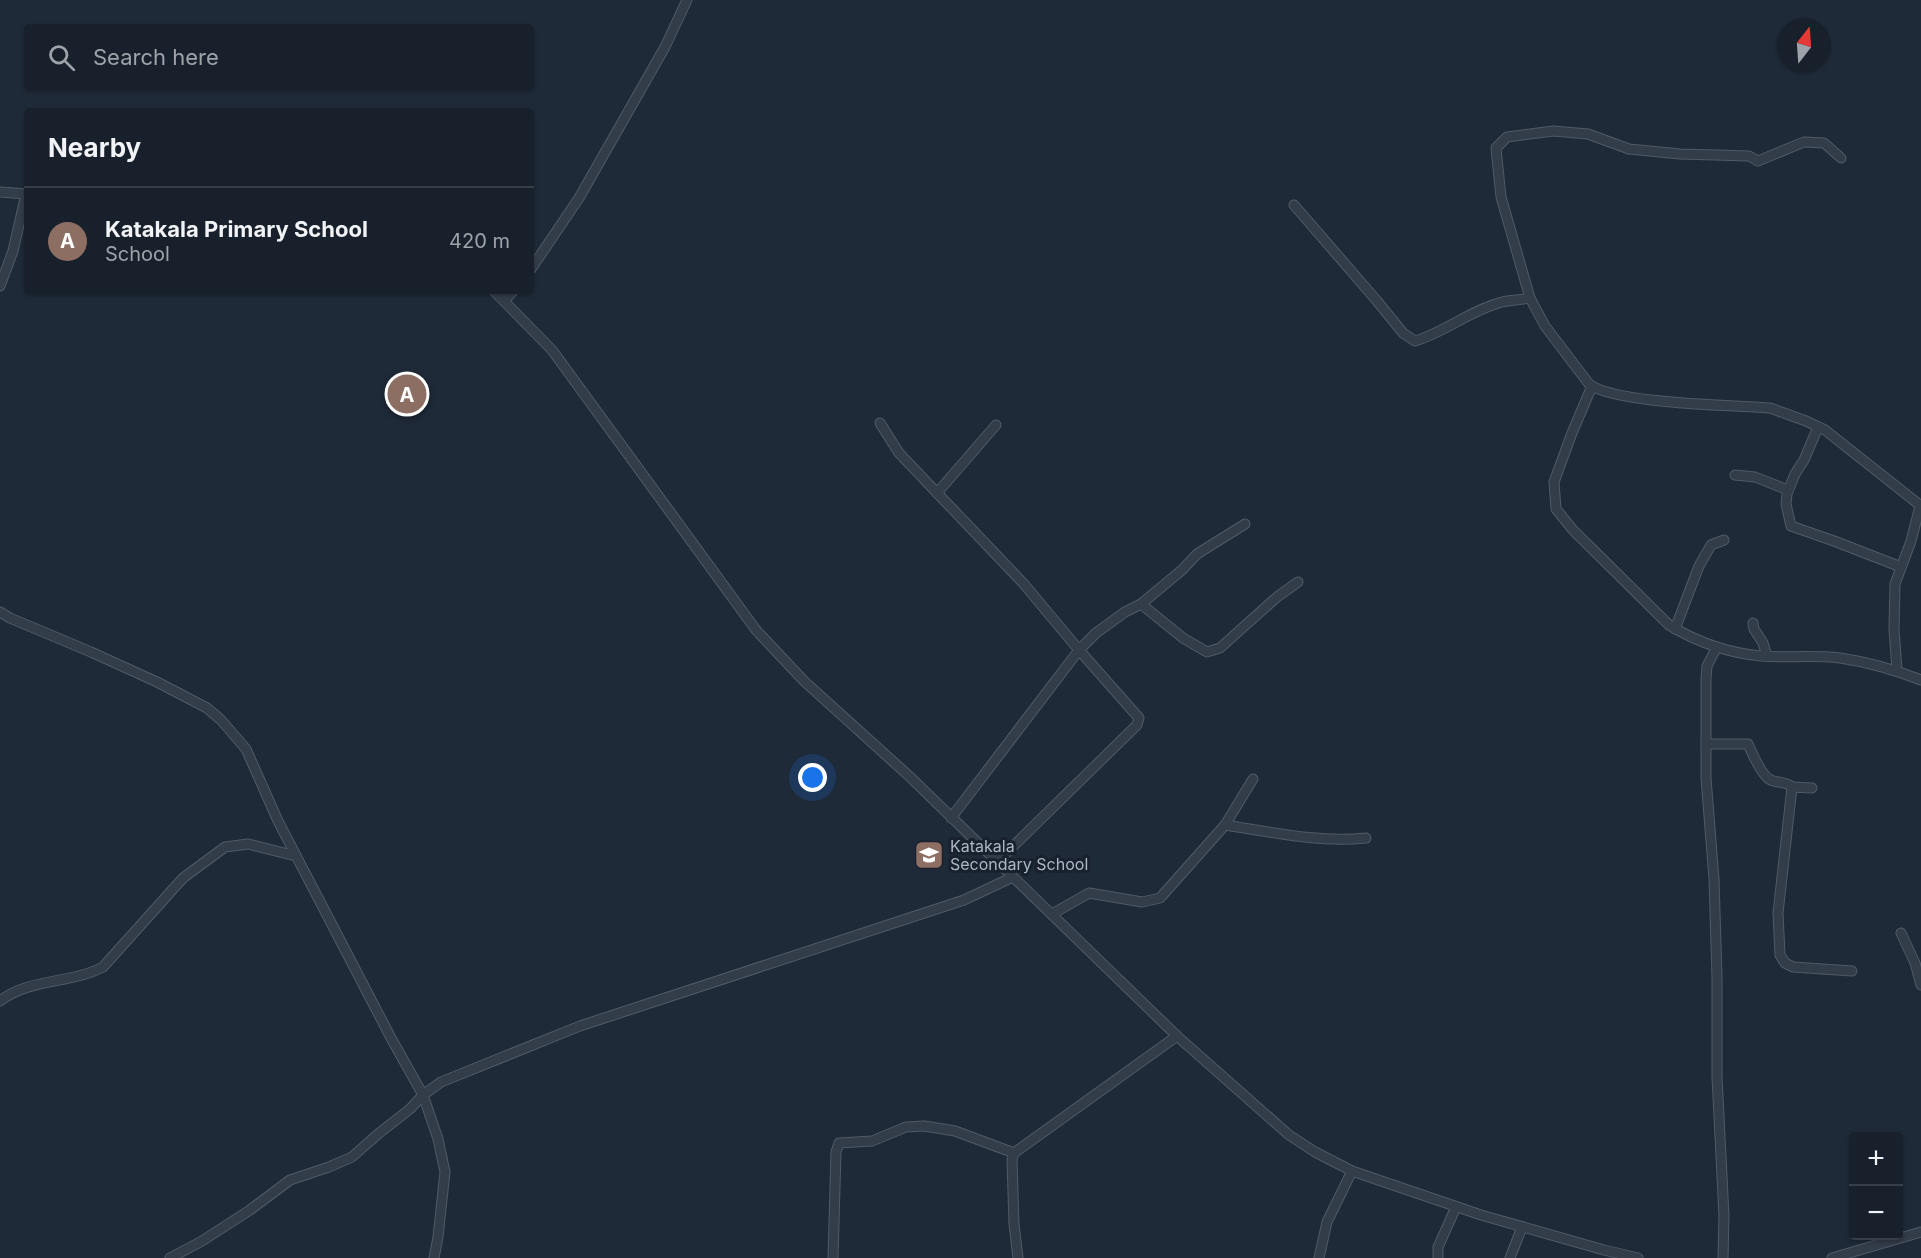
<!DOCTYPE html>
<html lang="en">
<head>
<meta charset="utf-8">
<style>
	body { margin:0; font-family:Inter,sans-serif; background:#242d37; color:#f1f3f6 }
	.controls { position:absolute; right:18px; bottom:18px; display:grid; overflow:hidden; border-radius:6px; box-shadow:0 2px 4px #0004 }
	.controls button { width:54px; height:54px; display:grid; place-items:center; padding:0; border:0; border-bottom:2px solid #363e47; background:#17202b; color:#f1f3f6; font:30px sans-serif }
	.compass { position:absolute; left:1777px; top:18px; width:54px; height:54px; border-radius:50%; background:#17202b; box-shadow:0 2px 4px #0004; rotate:17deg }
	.you { position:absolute; left:813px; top:778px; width:21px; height:21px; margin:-15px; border:4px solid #fff; border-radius:50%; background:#1a73e8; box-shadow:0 0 0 9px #1a73e833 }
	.badge { display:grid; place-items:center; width:39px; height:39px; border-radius:50%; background:#2563eb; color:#fff; font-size:20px; font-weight:700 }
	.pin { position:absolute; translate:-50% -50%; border:3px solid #fff; box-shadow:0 2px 6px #0006 }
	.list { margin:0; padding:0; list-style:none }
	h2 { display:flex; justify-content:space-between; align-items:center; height:78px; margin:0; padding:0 24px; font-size:26px }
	h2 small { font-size:20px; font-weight:400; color:#9ea3a9 }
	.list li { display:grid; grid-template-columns:39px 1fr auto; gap:18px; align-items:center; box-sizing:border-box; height:108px; padding:0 24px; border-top:2px solid #363e47 }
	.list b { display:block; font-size:22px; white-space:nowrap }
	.list p { margin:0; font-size:20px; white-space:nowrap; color:#9ea3a9 }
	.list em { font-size:20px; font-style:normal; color:#9ea3a9 }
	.icon { flex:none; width:33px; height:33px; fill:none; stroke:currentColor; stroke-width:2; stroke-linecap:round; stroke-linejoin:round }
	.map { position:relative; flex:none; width:1921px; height:1258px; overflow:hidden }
	.search { position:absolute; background:#17202b; box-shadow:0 2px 4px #0004; left:24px; top:24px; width:510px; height:66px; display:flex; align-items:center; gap:15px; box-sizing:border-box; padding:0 21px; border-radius:6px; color:#9ea3a9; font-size:22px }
	.panel { position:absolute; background:#17202b; box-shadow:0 2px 4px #0004; left:24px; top:108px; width:510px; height:186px; border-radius:6px }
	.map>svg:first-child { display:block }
</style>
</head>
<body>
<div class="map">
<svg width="1921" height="1258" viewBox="0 0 1921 1258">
	<rect width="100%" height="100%" fill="#1f2a39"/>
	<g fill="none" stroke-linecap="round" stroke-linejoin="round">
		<g stroke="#505a67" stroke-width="11">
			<g id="minor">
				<path d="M1841,158L1824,143L1804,142L1758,161L1749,156L1680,154L1629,149L1588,134L1553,131L1507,137L1496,148L1501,197L1530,298L1545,326L1589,384C1615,404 1732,405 1770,408L1806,421L1825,430L1921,506"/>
				<polyline points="0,192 27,194"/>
				<path d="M1294,205L1377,301L1403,333L1415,341C1445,332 1471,310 1502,302C1511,300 1521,300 1530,298"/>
				<polyline points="531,269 579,198 665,47 687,0"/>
				<polyline points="0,286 13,251 26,194"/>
				<polyline points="494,291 552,350 756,630 804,681 909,776 1177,1036 1289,1135 1315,1152 1352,1171 1481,1215 1604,1250 1638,1258"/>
				<polyline points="505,300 513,291"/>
				<path d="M1592,386L1572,433L1554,482L1556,509L1573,530L1669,625C1697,642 1728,653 1761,656C1787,658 1814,655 1840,658C1868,662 1895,670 1921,680"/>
				<polyline points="880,423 899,453 1023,583 1079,650 1139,718 1137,725 997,862"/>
				<polyline points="1818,427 1804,460 1795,474 1787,494 1786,504 1791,526 1834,541 1901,567"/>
				<polyline points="1735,475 1755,477 1788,490"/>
				<polyline points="937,493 996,425"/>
				<polyline points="1141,604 1183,638 1207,652 1220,648 1277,597 1298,582"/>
				<polyline points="0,612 10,618 91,652 157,682 207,708 221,720 246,749 278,821 391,1038 423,1095 410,1109 378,1134 352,1157 329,1167 290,1180 250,1210 202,1241 170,1258"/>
				<polyline points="1753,623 1754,629 1763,643 1767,656"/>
				<polyline points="1675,629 1699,566 1711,545 1724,540"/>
				<polyline points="1717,647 1707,666 1706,679 1706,778 1714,879 1717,978 1717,1077 1724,1216 1723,1258"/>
				<polyline points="1897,670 1894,629 1895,584 1911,541 1920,506"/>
				<path d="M1706,744H1748C1752,753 1761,774 1769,779C1776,784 1785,780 1792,787"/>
				<polyline points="1812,788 1792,787 1778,913 1780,955 1785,963 1793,967 1852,971"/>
				<polyline points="951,818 1079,650 1096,633 1125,612 1141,604 1182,570 1197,554 1245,524"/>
				<path d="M1225,825C1271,832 1319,843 1366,838"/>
				<polyline points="1052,914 1089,893 1142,902 1160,898 1225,825 1253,779"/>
				<polyline points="1901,933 1915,963 1921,985"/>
				<path d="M0,1001C29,978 71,984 103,967L183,878L225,847L248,844L296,856"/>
				<polyline points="434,1258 438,1237 445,1172 438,1139 423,1095 441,1082 580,1026 964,900 1013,877"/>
				<polyline points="833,1258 836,1152 839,1143 872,1141 906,1127 924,1126 955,1131 1014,1153"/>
				<polyline points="1018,1258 1014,1224 1012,1160 1014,1153 1177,1036"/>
				<polyline points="1319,1258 1327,1222 1352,1171"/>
				<polyline points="1438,1258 1438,1247 1456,1207"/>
				<polyline points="1510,1258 1522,1227"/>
				<polyline points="1832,1258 1921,1232"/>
			</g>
		</g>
		<use href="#minor" stroke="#333c49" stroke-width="9"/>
	</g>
	<defs>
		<g id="school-square" transform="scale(1.5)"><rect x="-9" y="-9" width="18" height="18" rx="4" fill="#8d6e63" stroke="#18212d"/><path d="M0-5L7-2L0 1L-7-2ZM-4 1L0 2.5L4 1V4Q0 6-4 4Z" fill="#fff"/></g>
	</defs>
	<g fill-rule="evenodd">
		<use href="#school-square" x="929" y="855"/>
	</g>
	<g text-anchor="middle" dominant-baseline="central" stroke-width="6" stroke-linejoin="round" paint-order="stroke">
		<g font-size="16" fill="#adb7c6" stroke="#18212d" text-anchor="start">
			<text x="950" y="846">Katakala<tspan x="950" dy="18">Secondary School</tspan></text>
		</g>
	</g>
</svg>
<div class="controls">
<button>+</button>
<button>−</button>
</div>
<svg class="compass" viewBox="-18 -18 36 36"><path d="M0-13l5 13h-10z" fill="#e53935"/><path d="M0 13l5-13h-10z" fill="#9ea3a9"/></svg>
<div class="you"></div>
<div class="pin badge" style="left:407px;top:394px;background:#8d6e63">A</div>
<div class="search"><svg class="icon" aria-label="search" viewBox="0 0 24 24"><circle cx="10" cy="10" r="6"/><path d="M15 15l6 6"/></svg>Search here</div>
<section class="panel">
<h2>Nearby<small></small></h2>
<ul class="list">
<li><span class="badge" style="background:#8d6e63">A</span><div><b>Katakala Primary School</b><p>School</p></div><em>420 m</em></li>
</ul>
</section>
</div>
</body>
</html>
